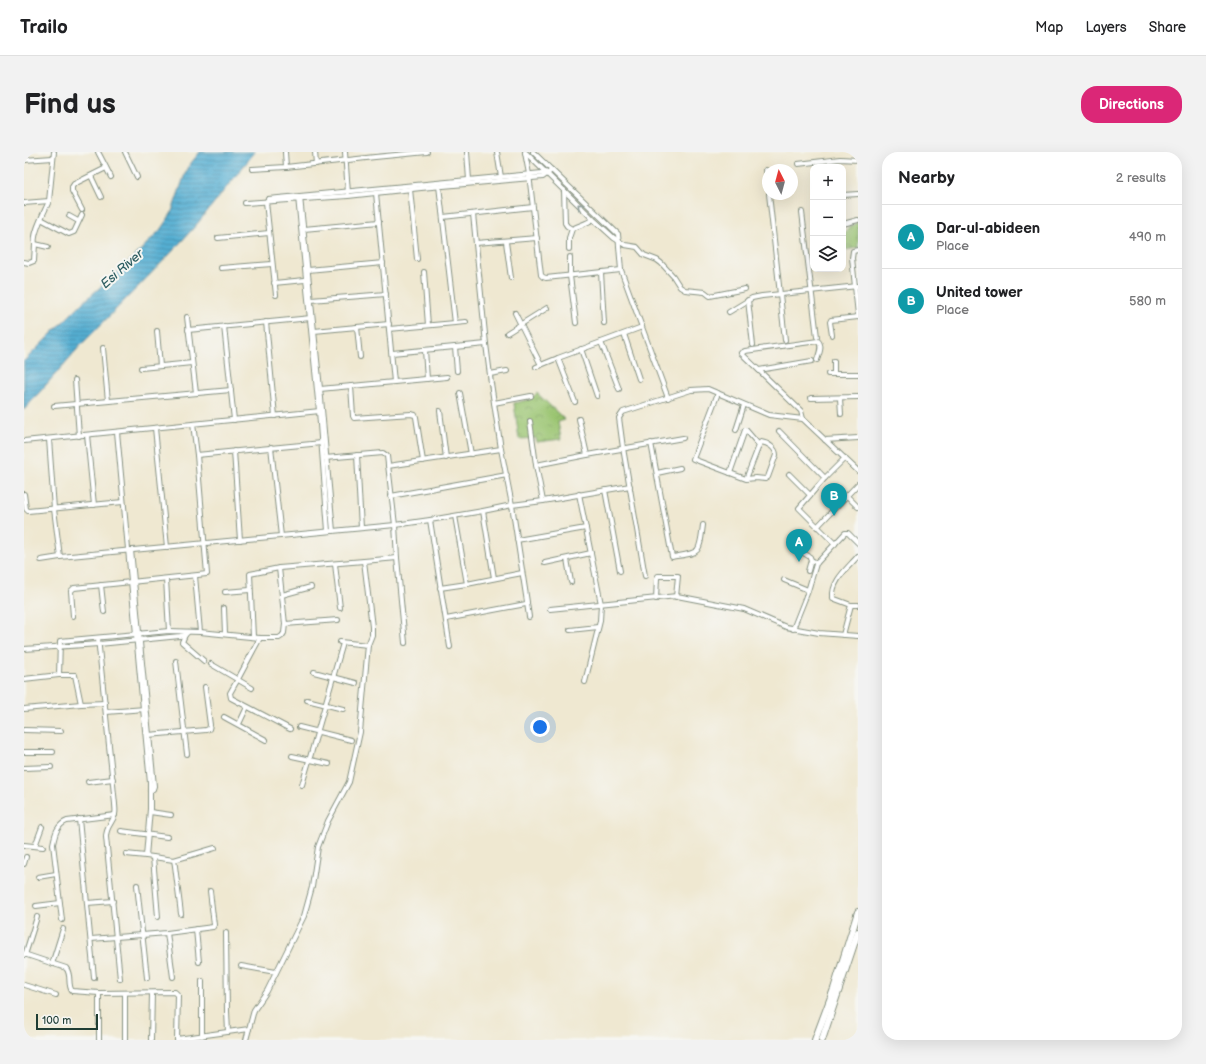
<!DOCTYPE html>
<html lang="en">
<head>
<meta charset="utf-8">
<style>
	body { margin:0; font-family:"Balsamiq Sans",sans-serif; background:#f2f2f2; color:#202124 }
	.controls { position:absolute; right:12px; top:12px; display:grid; overflow:hidden; border-radius:8px; box-shadow:0 4px 16px #0002 }
	.controls button { width:36px; height:36px; display:grid; place-items:center; padding:0; border:0; border-bottom:1px solid #e0e0e0; background:#fff; color:#202124; font:20px sans-serif }
	.compass { position:absolute; left:738px; top:12px; width:36px; height:36px; border-radius:50%; background:#fff; box-shadow:0 4px 16px #0002; rotate:354deg }
	.scale { position:absolute; left:12px; bottom:10px; width:62px; box-sizing:border-box; padding-left:4px; border:2px solid #1f3d34; border-top:0; font-size:11px; line-height:14px; white-space:nowrap; color:#1f3d34; -webkit-text-stroke:3px #f6f6f2; paint-order:stroke }
	.you { position:absolute; left:516px; top:575px; width:14px; height:14px; margin:-10px; border:3px solid #fff; border-radius:50%; background:#1a73e8; box-shadow:0 0 0 6px #1a73e833 }
	.badge { display:grid; place-items:center; width:26px; height:26px; border-radius:50%; background:#db2777; color:#fff; font-size:13px; font-weight:700 }
	.pin { position:absolute; translate:-50% -33px; filter:drop-shadow(0 1px 2px #0008) }
	.pin::after { content:''; position:absolute; top:21px; width:14px; height:12px; background:inherit; clip-path:polygon(0 0,100% 0,50% 100%) }
	.list { margin:0; padding:0; list-style:none }
	h2 { display:flex; justify-content:space-between; align-items:center; height:52px; margin:0; padding:0 16px; font-size:17px }
	h2 small { font-size:13px; font-weight:400; color:#757577 }
	.list li { display:grid; grid-template-columns:26px 1fr auto; gap:12px; align-items:center; box-sizing:border-box; height:64px; padding:0 16px; border-top:1px solid #e0e0e0 }
	.list b { display:block; font-size:15px; white-space:nowrap }
	.list p { margin:0; font-size:13px; white-space:nowrap; color:#757577 }
	.list em { font-size:13px; font-style:normal; color:#757577 }
	.icon { flex:none; width:22px; height:22px; fill:none; stroke:currentColor; stroke-width:2; stroke-linecap:round; stroke-linejoin:round }
	.map { position:relative; flex:none; width:834px; height:888px; overflow:hidden; border-radius:16px }
	header { display:flex; align-items:center; gap:24px; box-sizing:border-box; height:56px; padding:0 20px; background:#fff; border-bottom:1px solid #e0e0e0 }
	header strong { font-size:19px }
	nav { display:flex; gap:22px; margin-inline-start:auto; font-size:14px }
	.intro { display:flex; align-items:center; justify-content:space-between; box-sizing:border-box; height:96px; padding:0 24px }
	h1 { margin:0; font-size:28px }
	.button { padding:10px 18px; border-radius:16px; background:#db2777; color:#fff; font-size:14px; font-weight:700 }
	main { display:flex; gap:24px; padding:0 24px }
	aside { flex:1; background:#fff; border-radius:16px; box-shadow:0 4px 16px #0002 }
	.map>svg:first-child { display:block }
</style>
</head>
<body>
<header>
<strong>Trailo</strong>
<nav><a>Map</a><a>Layers</a><a>Share</a></nav>
</header>
<div class="intro"><h1>Find us</h1><a class="button">Directions</a></div>
<main>
<div class="map">
<svg width="834" height="888" viewBox="0 0 834 888">
	<defs>
		<pattern id="park-crowns" width="20" height="18" patternUnits="userSpaceOnUse"><rect width="20" height="18" fill="#9ac470"/><path d="M2 6a3 3 0 1 1 6 0M12 15a3 3 0 1 1 6 0" fill="none" stroke="#7da05d"/></pattern>
		<pattern id="water-rules" width="6" height="5" patternUnits="userSpaceOnUse"><rect width="6" height="5" fill="#55aed2"/><path d="M0 2.5h6" fill="none" stroke="#468fab"/></pattern>
	</defs>
	<rect width="100%" height="100%" fill="#f6f6f2"/>
	<filter id="ink" filterUnits="userSpaceOnUse"><feTurbulence type="fractalNoise" baseFrequency=".025" numOctaves="2"/><feDisplacementMap in="SourceGraphic" scale="8" xChannelSelector="R" yChannelSelector="G"/><feConvolveMatrix kernelMatrix="1 2 1 2 8 2 1 2 1" color-interpolation-filters="sRGB"/></filter>
	<filter id="wash" filterUnits="userSpaceOnUse"><feTurbulence type="fractalNoise" baseFrequency=".012" numOctaves="4" result="noise"/><feDisplacementMap in="SourceGraphic" scale="16" xChannelSelector="R" yChannelSelector="G"/><feGaussianBlur stdDeviation="0.9" result="paint"/><feColorMatrix in="noise" values="0 0 0 0 0 0 0 0 0 0 0 0 0 0 0 0 0 1.4 0 .05"/><feComposite in="paint" operator="in"/></filter>
	<g filter="url(#wash)">
		<rect width="100%" height="100%" fill="#efe8d1"/>
		<g fill="url(#park-crowns)" stroke="#5c8052">
			<path d="M834,70V96L819,98C819,82 819,78 834,70Z"/>
			<polygon points="513,241 541,268 534,270 537,287 513,290 512,286 495,287 490,251 507,247"/>
		</g>
		<polygon fill="url(#water-rules)" stroke="#3a7683" points="176,0 231,0 173,72 147,101 57,193 0,258 0,209 55,154 110,105 136,78 147,62 161,22 167,11"/>
	</g>
	<g filter="url(#ink)">
		<g fill="none" stroke-linecap="round" stroke-linejoin="round">
			<g stroke="#879282" stroke-width="6">
				<g id="minor">
					<polyline points="0,0 1,8"/>
					<polyline points="74,0 87,25"/>
					<polyline points="101,0 113,25"/>
					<polyline points="261,0 262,15"/>
					<polyline points="291,0 292,12"/>
					<polyline points="321,0 324,41"/>
					<polyline points="443,0 445,28"/>
					<polyline points="473,0 477,25"/>
					<polyline points="501,0 569,67 590,86 601,93 613,95 620,103 633,108 637,111 649,124 656,135 661,138 681,140 686,144 721,137"/>
					<polyline points="509,0 594,82 597,118 644,246"/>
					<polyline points="501,1 505,22 517,123 519,125 522,126 597,118"/>
					<polyline points="0,8 29,6"/>
					<polyline points="774,12 816,7 834,8"/>
					<polyline points="228,17 262,15 351,5 403,0"/>
					<polyline points="742,18 744,35"/>
					<polyline points="67,24 77,45"/>
					<polyline points="415,34 431,171"/>
					<polyline points="386,37 393,107"/>
					<polyline points="540,38 541,71 543,74 548,77"/>
					<polyline points="352,41 370,230"/>
					<polyline points="745,42 761,188"/>
					<polyline points="819,43 834,42"/>
					<polyline points="274,45 295,259 304,379"/>
					<polyline points="276,45 297,246 309,379"/>
					<polyline points="242,50 244,47 518,21 520,23"/>
					<polyline points="242,50 252,143"/>
					<polyline points="0,51 25,49 30,0"/>
					<polyline points="221,51 324,44 397,36 519,25 528,18"/>
					<polyline points="58,58 48,39 48,35 50,32 82,16"/>
					<polyline points="778,60 793,185"/>
					<polyline points="45,64 54,69"/>
					<polyline points="419,65 509,55"/>
					<polyline points="17,67 45,82 50,80 58,63"/>
					<polyline points="819,72 834,68"/>
					<polyline points="280,77 355,70"/>
					<polyline points="194,86 245,81"/>
					<polyline points="482,90 487,126"/>
					<polyline points="452,91 513,86"/>
					<path d="M24,95L11,92C8,82 21,59 25,49"/>
					<path d="M545,97V86L548,77C555,73 563,72 569,67"/>
					<polyline points="834,98 829,99 828,106 834,163"/>
					<polyline points="546,105 546,124 552,171"/>
					<polyline points="0,110 5,111 10,109 11,92"/>
					<polyline points="197,116 248,112"/>
					<polyline points="284,118 359,111"/>
					<polyline points="400,120 404,173"/>
					<polyline points="577,120 580,171"/>
					<polyline points="250,131 281,128"/>
					<polyline points="287,148 362,142"/>
					<polyline points="724,148 729,193"/>
					<polyline points="705,160 728,146 738,144 834,134"/>
					<polyline points="491,161 517,213"/>
					<polyline points="163,165 172,241"/>
					<polyline points="242,170 251,264"/>
					<polyline points="200,174 210,268"/>
					<polyline points="333,175 336,205"/>
					<polyline points="365,177 442,170"/>
					<polyline points="164,178 287,166"/>
					<polyline points="133,179 136,214"/>
					<polyline points="290,179 365,172"/>
					<polyline points="483,181 523,156"/>
					<polyline points="600,182 615,227"/>
					<polyline points="808,183 806,170 807,168 834,165"/>
					<polyline points="577,190 595,237"/>
					<polyline points="431,195 433,219"/>
					<polyline points="79,196 84,249"/>
					<polyline points="557,197 573,244"/>
					<polyline points="401,198 403,227"/>
					<polyline points="368,201 462,192"/>
					<polyline points="810,209 810,222"/>
					<polyline points="512,215 534,206"/>
					<polyline points="117,216 168,211"/>
					<polyline points="735,218 788,209"/>
					<polyline points="466,222 483,219"/>
					<polyline points="804,222 834,222"/>
					<polyline points="51,228 55,284"/>
					<polyline points="327,234 329,264 330,266 387,262 391,263 392,265 399,309"/>
					<polyline points="296,237 423,225"/>
					<polyline points="436,241 447,302"/>
					<path d="M694,241L669,307L722,327L732,326L741,327L744,325L752,303C752,296 744,291 737,290L736,291L722,327"/>
					<polyline points="787,246 834,245"/>
					<polyline points="816,246 817,262"/>
					<polyline points="551,250 534,206 618,175"/>
					<polyline points="470,251 507,244"/>
					<polyline points="30,254 207,238"/>
					<polyline points="416,259 422,306"/>
					<path d="M779,267L777,259L717,201L721,199L794,189C799,194 795,202 793,208"/>
					<polyline points="506,269 512,313 519,349"/>
					<polyline points="131,276 143,395"/>
					<polyline points="712,278 720,253"/>
					<polyline points="755,279 801,326"/>
					<polyline points="93,280 126,631 126,657 122,704 150,708 191,696"/>
					<polyline points="63,283 70,353"/>
					<polyline points="25,287 30,357 36,405"/>
					<polyline points="801,288 834,286"/>
					<polyline points="0,289 296,259"/>
					<path d="M627,291L648,405C677,400 675,403 679,373"/>
					<polyline points="247,295 257,384"/>
					<polyline points="210,299 216,388"/>
					<polyline points="173,303 298,291"/>
					<polyline points="333,303 337,376"/>
					<polyline points="563,303 659,286"/>
					<polyline points="301,306 359,301 363,304 371,373 373,406 381,491"/>
					<polyline points="512,313 563,303 555,267"/>
					<polyline points="364,314 477,297"/>
					<polyline points="633,321 656,316"/>
					<polyline points="706,321 721,278 722,278 735,293"/>
					<polyline points="765,322 786,343"/>
					<polyline points="581,338 596,419"/>
					<polyline points="0,342 2,357 4,359 99,350"/>
					<polyline points="555,342 577,452 576,469 561,530"/>
					<polyline points="367,344 483,323"/>
					<polyline points="823,344 834,355"/>
					<polyline points="459,359 470,426"/>
					<polyline points="431,364 443,432"/>
					<polyline points="406,368 426,495"/>
					<polyline points="793,375 834,332"/>
					<polyline points="493,388 562,376"/>
					<polyline points="811,392 775,356 801,326 821,306"/>
					<polyline points="773,397 786,405 787,408 793,411"/>
					<polyline points="107,398 130,634 129,637 126,639"/>
					<path d="M834,404C824,416 807,429 809,446L811,447L827,453H834"/>
					<polyline points="543,407 547,430"/>
					<polyline points="17,408 36,405 371,373 406,368 459,359 488,353 519,349 606,334"/>
					<polyline points="521,411 567,401"/>
					<polyline points="311,412 316,456"/>
					<polyline points="255,416 261,472 314,468"/>
					<polyline points="784,419 787,408"/>
					<polyline points="171,424 176,480"/>
					<polyline points="621,424 599,296 595,266 599,260 667,238 684,237 745,263 779,267 834,319"/>
					<polyline points="142,427 145,479"/>
					<polyline points="760,428 784,438"/>
					<polyline points="77,433 80,460"/>
					<polyline points="416,436 443,432 498,421"/>
					<polyline points="201,440 226,438"/>
					<polyline points="258,443 287,435"/>
					<polyline points="632,447 633,426 634,424 654,424 652,445"/>
					<polyline points="503,451 505,465"/>
					<polyline points="200,456 201,482"/>
					<polyline points="526,457 653,444 720,457 762,475 795,481 834,484"/>
					<polyline points="49,464 47,439 50,436 183,422 173,303 169,272"/>
					<polyline points="422,467 502,452 503,450 488,353 477,297 467,231 462,192 449,62"/>
					<polyline points="769,477 784,439 792,412 821,381 824,381 834,391"/>
					<polyline points="546,478 574,475"/>
					<polyline points="161,483 158,490 180,509"/>
					<polyline points="819,483 827,453"/>
					<polyline points="229,485 226,422 255,416 340,409"/>
					<path d="M74,486L91,652C91,655 92,659 91,662C89,671 82,674 82,685L96,827"/>
					<polyline points="236,486 214,527 206,541 207,546 266,577"/>
					<polyline points="344,493 348,483 348,475 340,409 373,406"/>
					<polyline points="0,497 75,492 156,484 161,483 164,480"/>
					<polyline points="152,509 163,602"/>
					<polyline points="187,512 228,536"/>
					<polyline points="290,520 332,531"/>
					<polyline points="0,527 35,523"/>
					<polyline points="283,548 319,557"/>
					<polyline points="81,551 57,552 51,523 35,523 36,489 145,479 176,480 236,486 255,486 258,484 260,481 261,472"/>
					<polyline points="0,557 57,552"/>
					<polyline points="82,560 121,557"/>
					<polyline points="200,565 242,588"/>
					<polyline points="215,572 223,555"/>
					<polyline points="275,575 327,588"/>
					<polyline points="0,578 37,579"/>
					<polyline points="124,583 182,578 185,577 186,573 181,535"/>
					<polyline points="0,600 29,600"/>
					<polyline points="268,604 305,612"/>
					<polyline points="0,616 27,615"/>
					<polyline points="64,630 89,627"/>
					<polyline points="278,633 319,491"/>
					<polyline points="126,660 147,663"/>
					<polyline points="55,667 70,826"/>
					<polyline points="97,679 143,685"/>
					<polyline points="0,693 19,695"/>
					<polyline points="11,694 18,675"/>
					<polyline points="102,702 122,704"/>
					<polyline points="129,705 134,765"/>
					<polyline points="150,708 151,714 157,762"/>
					<polyline points="0,712 2,705"/>
					<polyline points="14,725 32,722"/>
					<polyline points="113,733 123,826"/>
					<polyline points="63,751 89,749"/>
					<polyline points="12,754 36,751"/>
					<path d="M38,768L29,692C31,682 33,673 43,669L91,663"/>
					<polyline points="172,777 175,810"/>
					<polyline points="143,781 149,825"/>
					<polyline points="202,781 203,859 204,880"/>
					<polyline points="67,787 143,781 189,775 190,773 186,739"/>
					<path d="M0,802L42,816C48,823 43,832 48,839L75,841"/>
					<polyline points="1,803 13,765"/>
					<polyline points="28,812 39,777"/>
					<polyline points="217,814 252,820"/>
					<polyline points="0,833 32,843"/>
					<polyline points="178,884 178,829"/>
					<polyline points="153,887 225,877"/>
					<polyline points="75,888 75,841 151,840 154,843 153,888"/>
					<polyline points="101,888 101,841"/>
					<polyline points="127,888 128,841"/>
					<polyline points="222,888 230,858 243,839 280,764 288,735 294,695 304,669 325,630 336,580 344,493 316,490"/>
				</g>
			</g>
			<g stroke="#879282" stroke-width="8">
				<g id="primary">
					<polyline points="791,888 810,837 834,760"/>
					<polyline points="798,888 834,780"/>
				</g>
			</g>
			<use href="#minor" stroke="#fff" stroke-width="4"/>
			<use href="#primary" stroke="#fff" stroke-width="6"/>
		</g>
		<defs><path id="oneway-chevron" d="M-2-3.5L2.5 0L-2 3.5" fill="none" stroke-width="1.6" stroke-linecap="round" stroke-linejoin="round"/></defs>
		<use stroke="#8f9e9a" href="#oneway-chevron" transform="translate(556 54) rotate(-135)"/>
	</g>
	<g text-anchor="middle" dominant-baseline="central" stroke-width="4" stroke-linejoin="round" paint-order="stroke">
		<g font-size="13" font-style="italic" fill="#2f5f63" stroke="#f6f6f2">
			<text transform="translate(98 117) rotate(-41)">Esi River</text>
		</g>
	</g>
</svg>
<div class="controls">
<button>+</button>
<button>−</button>
<button><svg class="icon" aria-label="layers" viewBox="0 0 24 24"><path d="M12 4l9 5-9 5-9-5zM3 14l9 5 9-5"/></svg></button>
</div>
<svg class="compass" viewBox="-18 -18 36 36"><path d="M0-13l5 13h-10z" fill="#e53935"/><path d="M0 13l5-13h-10z" fill="#757577"/></svg>
<div class="scale">100 m</div>
<div class="you"></div>
<div class="pin badge" style="left:775px;top:410px;background:#0f9aa8">A</div>
<div class="pin badge" style="left:810px;top:364px;background:#0f9aa8">B</div>
</div>
<aside>
<h2>Nearby<small>2 results</small></h2>
<ul class="list">
<li><span class="badge" style="background:#0f9aa8">A</span><div><b>Dar-ul-abideen</b><p>Place</p></div><em>490 m</em></li>
<li><span class="badge" style="background:#0f9aa8">B</span><div><b>United tower</b><p>Place</p></div><em>580 m</em></li>
</ul>
</aside>
</main>
</body>
</html>
